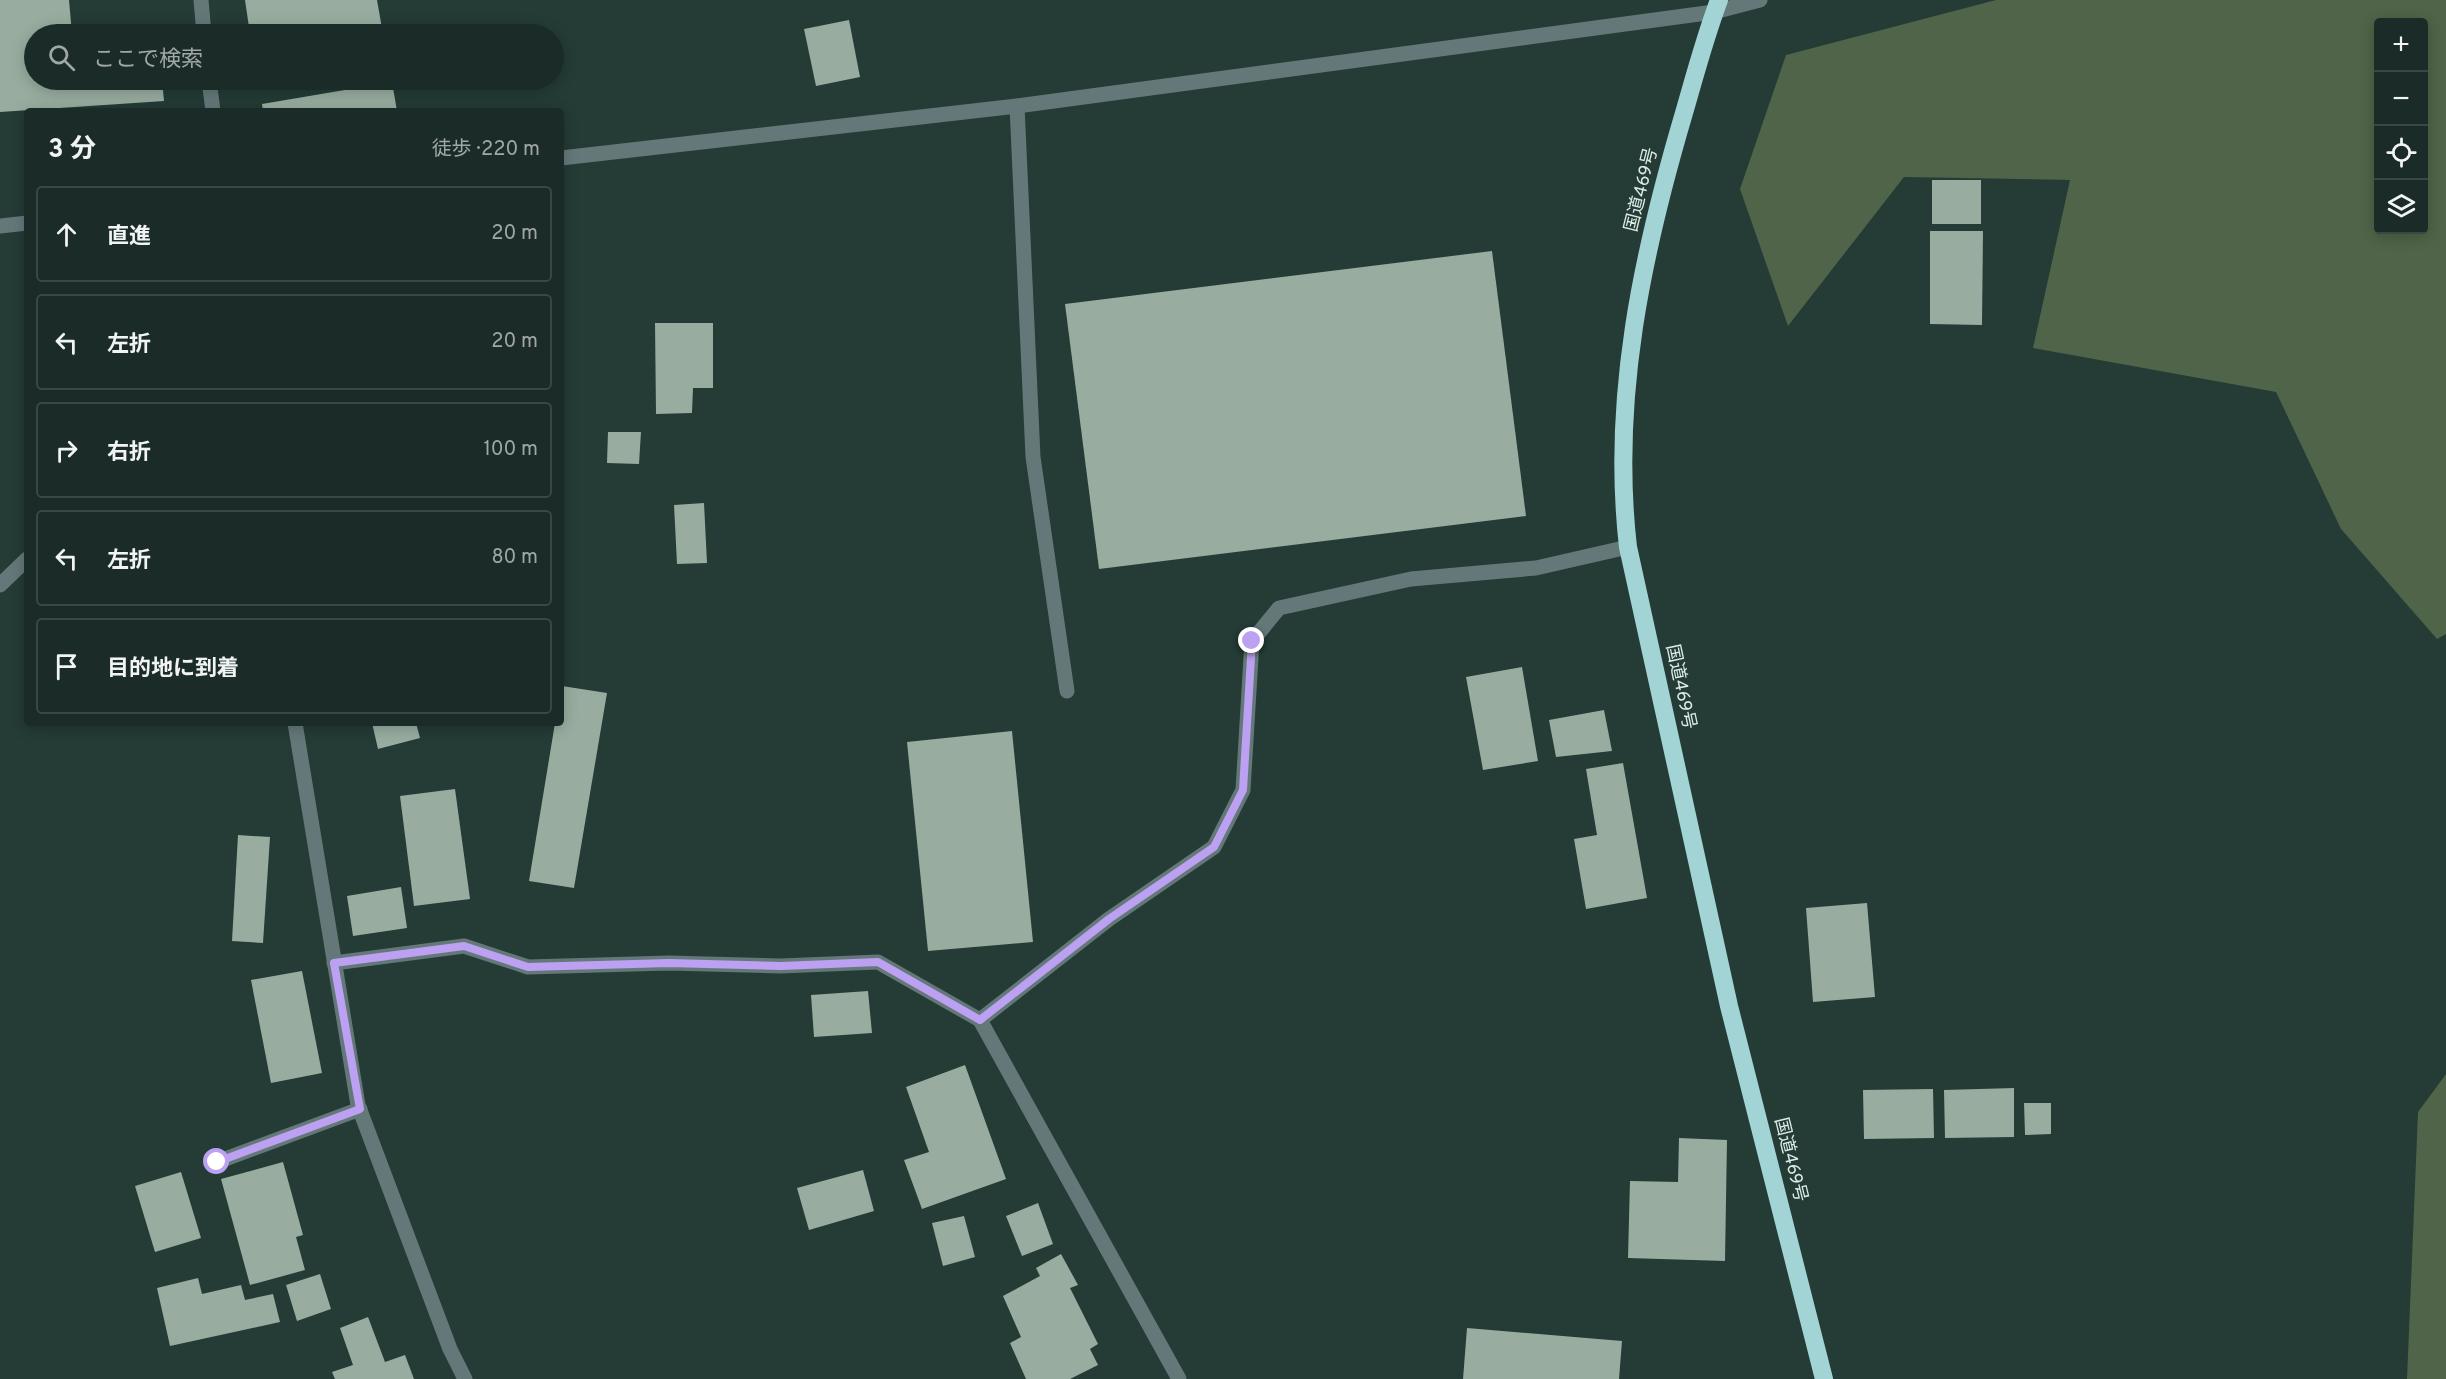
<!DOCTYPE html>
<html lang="ja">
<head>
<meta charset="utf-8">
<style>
	body { margin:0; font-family:Overpass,"Noto Sans JP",sans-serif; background:#283834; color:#f1f3f6 }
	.controls { position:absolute; right:18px; top:18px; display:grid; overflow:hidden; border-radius:6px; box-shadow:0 3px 15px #0003 }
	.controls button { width:54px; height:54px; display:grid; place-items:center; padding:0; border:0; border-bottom:2px solid #394845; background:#1b2c28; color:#f1f3f6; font:30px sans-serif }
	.stop { position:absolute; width:18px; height:18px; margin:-14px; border:4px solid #bca0f2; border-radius:50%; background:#fff }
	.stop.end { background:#bca0f2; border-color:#fff; box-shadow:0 2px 6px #0008 }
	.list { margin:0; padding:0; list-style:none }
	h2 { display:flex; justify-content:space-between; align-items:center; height:78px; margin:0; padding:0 24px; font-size:26px }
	h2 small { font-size:20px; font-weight:400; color:#a0a7a8 }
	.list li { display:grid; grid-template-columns:39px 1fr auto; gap:18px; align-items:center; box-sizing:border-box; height:96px; margin:0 12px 12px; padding:0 12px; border:2px solid #394845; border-radius:6px }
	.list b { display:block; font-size:22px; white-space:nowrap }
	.list em { font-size:20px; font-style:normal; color:#a0a7a8 }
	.icon { flex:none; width:33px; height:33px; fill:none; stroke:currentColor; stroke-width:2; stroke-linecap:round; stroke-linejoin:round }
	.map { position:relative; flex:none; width:2446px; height:1379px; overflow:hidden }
	.search { position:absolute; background:#1b2c28; box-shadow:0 3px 15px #0003; left:24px; top:24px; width:540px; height:66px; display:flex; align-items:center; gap:15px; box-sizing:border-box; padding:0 21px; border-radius:33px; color:#a0a7a8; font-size:22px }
	.panel { position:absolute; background:#1b2c28; box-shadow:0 3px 15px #0003; left:24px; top:108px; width:540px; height:618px; border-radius:6px }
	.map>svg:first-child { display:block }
</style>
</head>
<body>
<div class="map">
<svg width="2446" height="1379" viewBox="0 0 2446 1379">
	<rect width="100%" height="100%" fill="#243b36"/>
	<g fill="#4f6448" fill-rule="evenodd">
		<path d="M1996,0H2446V634L2437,639L2341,529L2276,392L2033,348L2070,180L1904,177L1788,326L1740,189L1786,55ZM2378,22H2424V230H2378Z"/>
		<polygon points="2446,1074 2446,1379 2407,1379 2418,1112"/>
	</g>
	<g fill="#98ada0">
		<polygon points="0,0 69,0 72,34 34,34 34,80 162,80 164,101 0,112"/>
		<polygon points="245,0 377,0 383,34 250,34"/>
		<polygon points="849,20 860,77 816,86 804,29"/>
		<polygon points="392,82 397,111 263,111 262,104"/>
		<rect x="1932" y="180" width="49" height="44"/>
		<polygon points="1930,231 1983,231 1982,325 1930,324"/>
		<polygon points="1492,251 1526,516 1099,569 1065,304"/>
		<polygon points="655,323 713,323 713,388 693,388 692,413 656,414"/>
		<polygon points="608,432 641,432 639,464 607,463"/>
		<polygon points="704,503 707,563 677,564 674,505"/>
		<polygon points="1522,667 1538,761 1483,770 1466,677"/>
		<polygon points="562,686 607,693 574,888 529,881 555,723 561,723"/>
		<polygon points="1604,710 1612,751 1556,757 1549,720"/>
		<polygon points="372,723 416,723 420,738 378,749"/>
		<polygon points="1012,731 1033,942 928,951 907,742"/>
		<polygon points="1623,763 1647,898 1586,909 1574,839 1597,835 1586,769"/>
		<polygon points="455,789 470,899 414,906 400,796"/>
		<polygon points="238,835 270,837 263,943 232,941"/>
		<polygon points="401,887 407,928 353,936 347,896"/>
		<polygon points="1867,903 1875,997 1813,1002 1806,908"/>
		<polygon points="302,971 322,1073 271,1083 251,980"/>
		<polygon points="868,991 872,1033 814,1037 811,995"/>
		<polygon points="965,1065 1006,1179 922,1209 904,1160 929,1152 906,1087"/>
		<polygon points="2014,1088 2014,1137 1945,1138 1944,1090"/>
		<polygon points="1933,1089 1934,1138 1864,1139 1863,1090"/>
		<polygon points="2024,1103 2051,1103 2051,1134 2025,1135"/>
		<polygon points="1679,1138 1727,1140 1725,1261 1628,1258 1630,1181 1678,1182"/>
		<polygon points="283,1162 303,1235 296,1237 305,1270 250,1285 221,1179"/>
		<polygon points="863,1170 874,1211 809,1230 797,1188"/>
		<polygon points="181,1172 201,1238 155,1252 135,1186"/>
		<polygon points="1038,1203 1053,1244 1022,1256 1006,1216"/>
		<polygon points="964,1216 975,1257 943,1266 932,1223"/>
		<polygon points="1061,1254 1078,1285 1070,1288 1098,1344 1090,1349 1098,1365 1070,1379 1026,1379 1010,1343 1021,1337 1003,1296 1040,1276 1036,1268"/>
		<polygon points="320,1274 331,1309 297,1321 286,1285"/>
		<polygon points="198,1278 202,1294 241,1285 245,1300 273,1294 280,1322 170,1346 157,1288"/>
		<polygon points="368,1317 385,1362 405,1355 414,1379 335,1379 332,1372 353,1365 340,1328"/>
		<polygon points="1467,1328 1622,1341 1619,1379 1463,1379"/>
	</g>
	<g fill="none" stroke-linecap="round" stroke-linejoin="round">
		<g stroke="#657879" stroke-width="15">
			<polyline points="201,0 204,34"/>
			<polyline points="209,80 213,111"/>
			<polyline points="1017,106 1033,457 1067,691"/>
			<polyline points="561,158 1017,106 1714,12 1760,0"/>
			<polyline points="0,226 27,223"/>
			<polyline points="0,585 27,559"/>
			<polyline points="295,723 358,1105 450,1349 465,1379"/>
			<polyline points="334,963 464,946 528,967 669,963 781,966 878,962 980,1020 1109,919 1214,847 1243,790 1252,641 1279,608 1411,579 1536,568 1628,547"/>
			<polyline points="980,1020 1179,1379"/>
			<polyline points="217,1162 360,1109"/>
		</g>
		<path stroke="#a2d3d5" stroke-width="18" d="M1719,0C1705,37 1695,75 1684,113C1642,255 1611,399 1628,547L1729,1006L1824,1379"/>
	</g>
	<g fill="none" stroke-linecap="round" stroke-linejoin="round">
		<polyline stroke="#bca0f2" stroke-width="8" points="217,1162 360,1109 334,963 464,946 528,967 669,963 781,966 878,962 980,1020 1109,919 1214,847 1243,790 1252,641"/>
	</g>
	<g text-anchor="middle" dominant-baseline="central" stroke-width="6" stroke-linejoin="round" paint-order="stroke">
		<g font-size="18" fill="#deece8" stroke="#243b36">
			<text transform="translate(1642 190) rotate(-76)">国道469号</text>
			<text transform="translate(1680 687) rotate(78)">国道469号</text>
			<text transform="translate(1790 1160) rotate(76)">国道469号</text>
		</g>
	</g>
</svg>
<div class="controls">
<button>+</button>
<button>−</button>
<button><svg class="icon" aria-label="locate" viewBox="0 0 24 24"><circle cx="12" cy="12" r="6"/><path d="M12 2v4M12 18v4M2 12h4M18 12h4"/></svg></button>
<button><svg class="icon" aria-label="layers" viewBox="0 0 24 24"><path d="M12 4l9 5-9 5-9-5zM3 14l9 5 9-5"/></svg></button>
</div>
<div class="stop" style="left:217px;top:1162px"></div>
<div class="stop end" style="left:1252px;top:641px"></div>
<div class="search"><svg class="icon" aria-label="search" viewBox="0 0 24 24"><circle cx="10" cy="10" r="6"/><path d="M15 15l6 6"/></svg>ここで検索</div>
<section class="panel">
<h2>3 分<small>徒歩 · 220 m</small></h2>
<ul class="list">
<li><svg class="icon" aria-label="ahead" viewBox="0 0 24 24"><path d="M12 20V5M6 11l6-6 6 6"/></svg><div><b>直進</b></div><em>20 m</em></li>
<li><svg class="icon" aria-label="left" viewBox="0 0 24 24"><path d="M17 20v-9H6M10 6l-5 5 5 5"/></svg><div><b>左折</b></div><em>20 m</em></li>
<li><svg class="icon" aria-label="right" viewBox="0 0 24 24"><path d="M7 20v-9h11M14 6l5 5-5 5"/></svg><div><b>右折</b></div><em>100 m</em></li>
<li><svg class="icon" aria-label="left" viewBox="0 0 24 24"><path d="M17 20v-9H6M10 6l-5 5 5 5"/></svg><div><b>左折</b></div><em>80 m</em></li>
<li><svg class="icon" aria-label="arrive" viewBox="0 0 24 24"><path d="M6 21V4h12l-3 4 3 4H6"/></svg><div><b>目的地に到着</b></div></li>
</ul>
</section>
</div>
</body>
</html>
